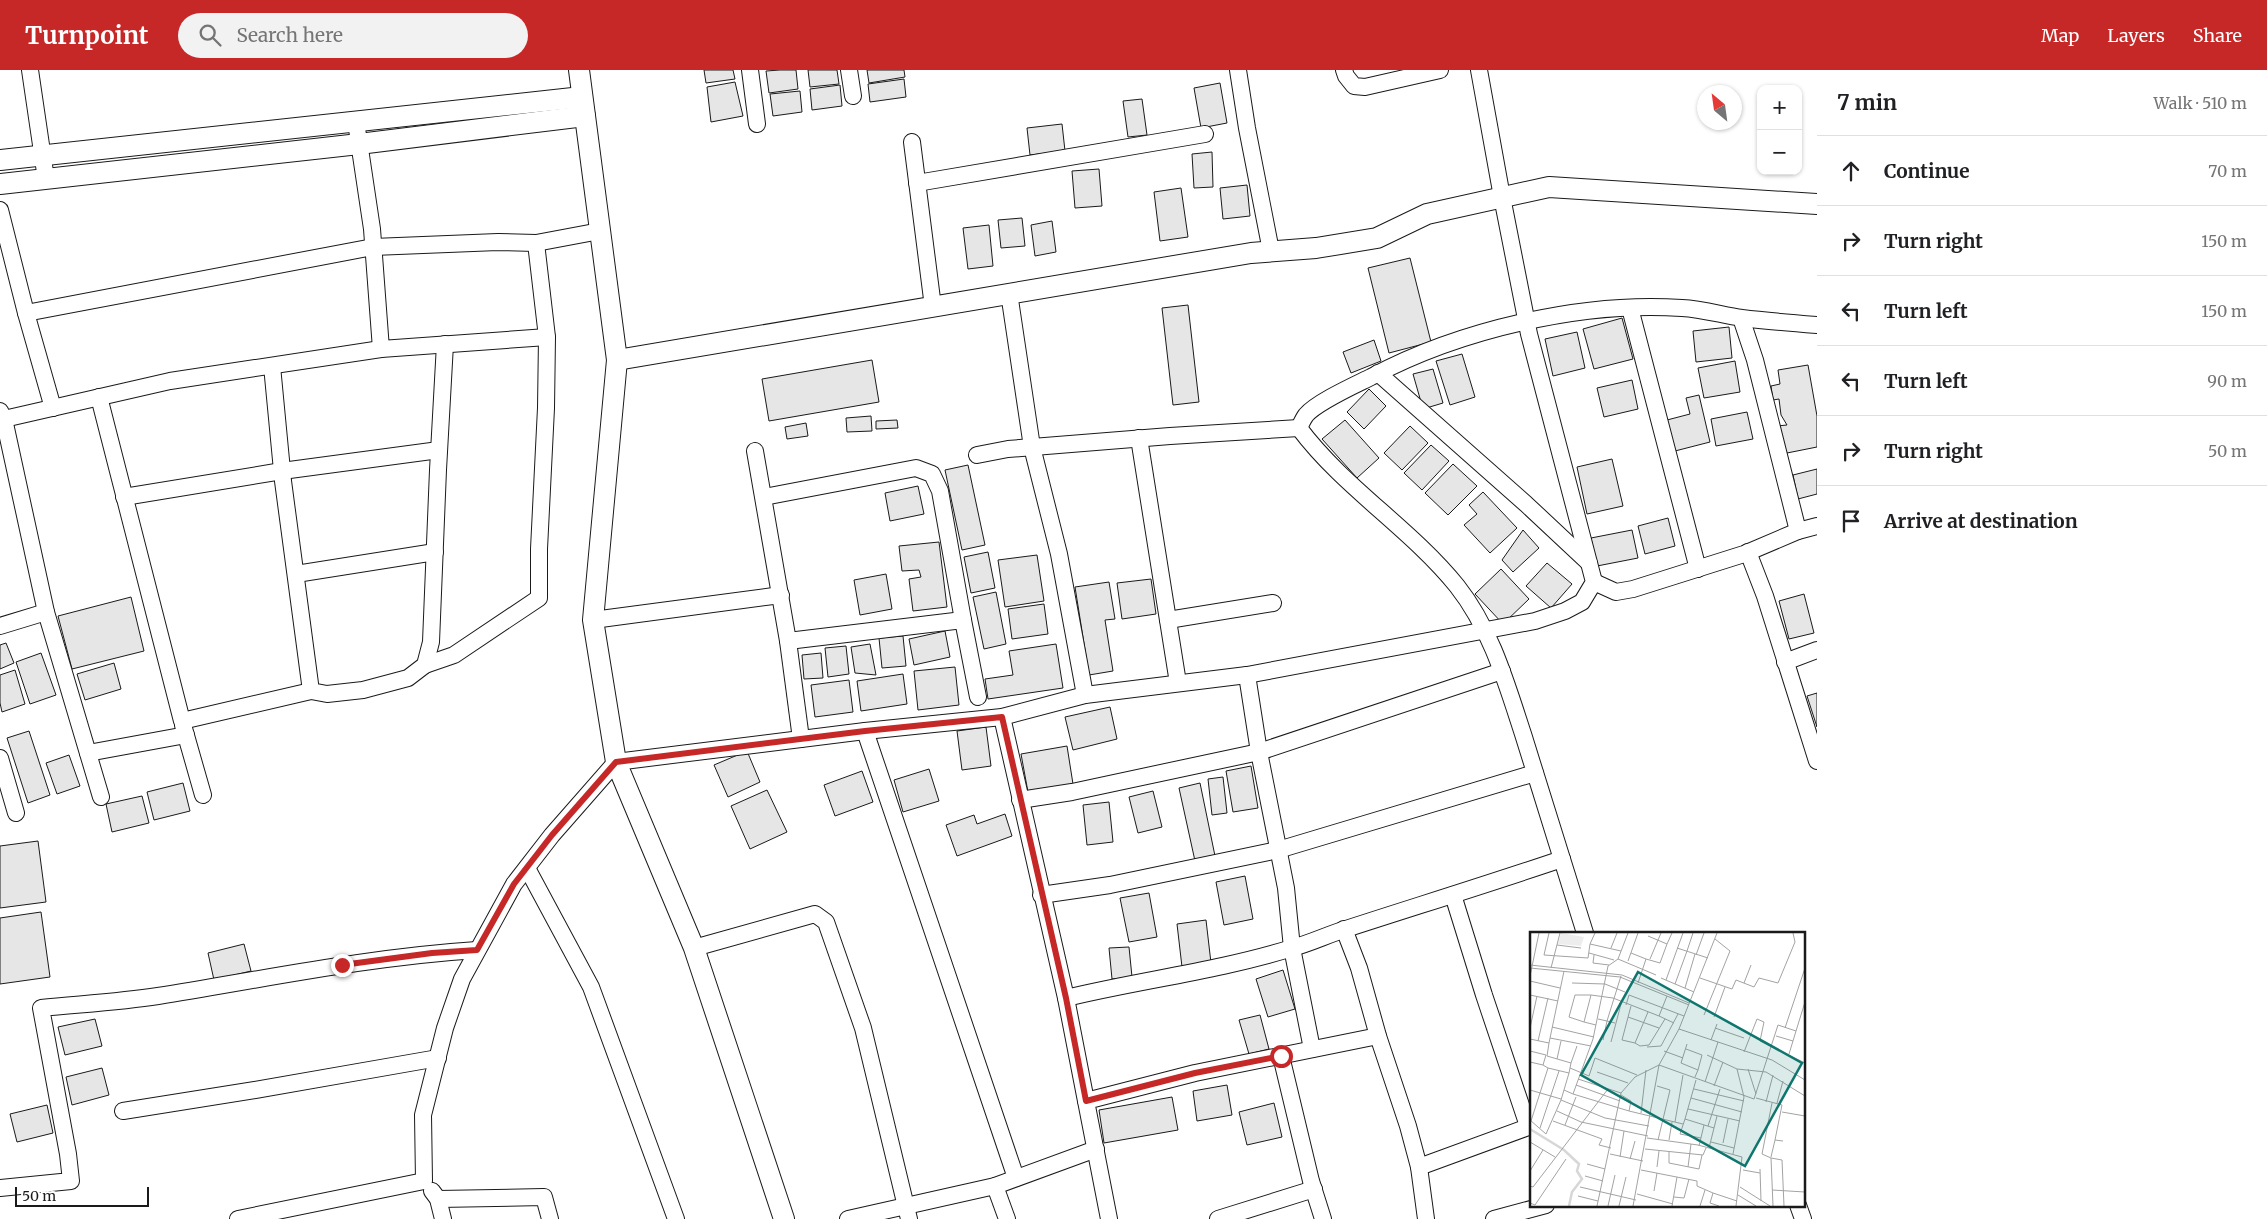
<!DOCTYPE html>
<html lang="en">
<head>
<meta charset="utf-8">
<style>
	body { margin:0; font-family:Merriweather,serif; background:#f2f2f2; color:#202124 }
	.controls { position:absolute; right:15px; top:15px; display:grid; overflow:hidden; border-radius:10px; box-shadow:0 1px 4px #0004 }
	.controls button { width:45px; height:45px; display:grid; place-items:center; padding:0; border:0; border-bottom:1px solid #e0e0e0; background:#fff; color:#202124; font:25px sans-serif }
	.compass { position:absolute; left:1697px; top:15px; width:45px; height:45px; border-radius:50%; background:#fff; box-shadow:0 1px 4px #0004; rotate:331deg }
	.scale { position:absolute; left:15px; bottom:12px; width:134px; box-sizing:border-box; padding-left:5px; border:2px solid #1a1a1a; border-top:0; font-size:14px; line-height:18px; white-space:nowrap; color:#1a1a1a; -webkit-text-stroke:4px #fff; paint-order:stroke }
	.stop { position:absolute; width:15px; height:15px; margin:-11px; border:4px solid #c62828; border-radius:50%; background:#fff }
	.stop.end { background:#c62828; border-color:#fff; box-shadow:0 1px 5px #0008 }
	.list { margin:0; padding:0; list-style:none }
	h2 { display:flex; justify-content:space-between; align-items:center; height:65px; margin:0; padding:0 20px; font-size:21px }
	h2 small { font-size:16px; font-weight:400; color:#757577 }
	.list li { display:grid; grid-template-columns:32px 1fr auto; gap:15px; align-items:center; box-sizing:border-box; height:70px; padding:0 20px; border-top:1px solid #e0e0e0 }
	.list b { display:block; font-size:19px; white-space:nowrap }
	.list em { font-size:16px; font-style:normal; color:#757577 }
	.icon { flex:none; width:28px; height:28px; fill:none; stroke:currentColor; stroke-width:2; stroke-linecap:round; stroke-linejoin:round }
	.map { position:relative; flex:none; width:1817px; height:1149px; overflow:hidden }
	header { display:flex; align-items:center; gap:30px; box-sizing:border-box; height:70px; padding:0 25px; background:#c62828; color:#fff }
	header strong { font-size:24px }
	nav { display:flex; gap:28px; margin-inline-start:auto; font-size:18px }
	.search { width:350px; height:45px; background:#f2f2f2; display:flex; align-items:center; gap:12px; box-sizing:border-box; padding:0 18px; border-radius:28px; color:#757577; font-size:19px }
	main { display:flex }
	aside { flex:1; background:#fff }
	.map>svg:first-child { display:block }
</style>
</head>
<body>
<header>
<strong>Turnpoint</strong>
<div class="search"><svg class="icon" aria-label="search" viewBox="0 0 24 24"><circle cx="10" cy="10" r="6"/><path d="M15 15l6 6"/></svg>Search here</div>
<nav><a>Map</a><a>Layers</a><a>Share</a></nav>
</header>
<main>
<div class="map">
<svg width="1817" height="1149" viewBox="0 0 1817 1149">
	<rect width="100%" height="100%" fill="#fff"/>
	<g fill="#e6e6e6" stroke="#1a1a1a">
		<polygon points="704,0 733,0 735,9 706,13"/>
		<polygon points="780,0 796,0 798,19 769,23 766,1"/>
		<polygon points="808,0 837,0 839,14 810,17"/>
		<polygon points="867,0 904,0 905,7 869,13"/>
		<polygon points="904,9 906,27 870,32 868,14"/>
		<polygon points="735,12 743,46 711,52 707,17"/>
		<polygon points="1220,13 1227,53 1201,58 1194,18"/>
		<polygon points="840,15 842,36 812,40 810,19"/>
		<polygon points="800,21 802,42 773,46 770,24"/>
		<polygon points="1142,29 1147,65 1128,67 1123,31"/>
		<polygon points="1062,54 1065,81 1030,85 1027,58"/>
		<polygon points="1212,82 1213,117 1194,118 1192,84"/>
		<polygon points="1099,99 1102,136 1075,138 1072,101"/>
		<polygon points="1247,115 1250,146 1223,149 1220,118"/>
		<polygon points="1181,118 1188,167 1160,171 1154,122"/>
		<polygon points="1022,148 1025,176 1001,178 998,150"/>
		<polygon points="1052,151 1056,182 1035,186 1031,155"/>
		<polygon points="989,155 993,196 968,199 963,158"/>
		<polygon points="1410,188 1431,272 1389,283 1368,198"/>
		<polygon points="1188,235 1199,332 1173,335 1162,238"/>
		<polygon points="1622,248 1633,289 1594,299 1583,259"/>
		<polygon points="1729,257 1732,288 1696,292 1693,261"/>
		<polygon points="1577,262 1585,298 1553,306 1545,269"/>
		<polygon points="1374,270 1381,291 1351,303 1343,282"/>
		<polygon points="1462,284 1475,327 1450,335 1436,291"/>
		<polygon points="872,290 879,332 769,351 762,309"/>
		<polygon points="1735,291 1740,322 1704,328 1698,298"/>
		<polygon points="1808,295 1817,346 1817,377 1782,384 1777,356 1787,355 1781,345 1779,329 1773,330 1771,316 1780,314 1778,300"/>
		<polygon points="1433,299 1443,333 1423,339 1413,304"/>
		<polygon points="1632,310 1638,339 1604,347 1597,318"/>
		<polygon points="1369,319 1386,336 1364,359 1347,342"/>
		<polygon points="1699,325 1710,372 1675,381 1667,350 1690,344 1686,328"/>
		<polygon points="1747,342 1753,369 1716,376 1711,349"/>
		<polygon points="871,346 872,361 847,362 846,348"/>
		<polygon points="897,350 898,358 876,359 876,351"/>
		<polygon points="1345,350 1379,388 1357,408 1322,369"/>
		<polygon points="806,353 808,366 787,369 785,357"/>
		<polygon points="1410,356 1428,373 1402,400 1384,383"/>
		<polygon points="1431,375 1449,391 1422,420 1404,403"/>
		<polygon points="1612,389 1623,436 1587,444 1577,397"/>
		<polygon points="1453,394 1477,416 1448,445 1425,423"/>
		<polygon points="968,395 985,475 962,480 945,400"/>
		<polygon points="1817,399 1817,424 1798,429 1793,405"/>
		<polygon points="918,416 924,444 890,451 885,423"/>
		<polygon points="1483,422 1517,458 1490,483 1464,455 1477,444 1469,435"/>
		<polygon points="1668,448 1675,476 1645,484 1638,456"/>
		<polygon points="1523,460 1539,478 1513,502 1502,490"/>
		<polygon points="1632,460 1638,488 1597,496 1591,468"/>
		<polygon points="939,472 947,537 913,541 909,509 921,507 919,500 902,501 899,476"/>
		<polygon points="988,482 995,518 971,523 964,487"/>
		<polygon points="1037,485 1044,531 1005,537 998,490"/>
		<polygon points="1547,493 1572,514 1551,538 1526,516"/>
		<polygon points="1501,499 1529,529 1503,554 1475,524"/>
		<polygon points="886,504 892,539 860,545 854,510"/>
		<polygon points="1151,509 1156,544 1122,549 1117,513"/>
		<polygon points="1109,512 1115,549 1105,550 1113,601 1089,605 1075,517"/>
		<polygon points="996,522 1006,574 984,579 973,527"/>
		<polygon points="1804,524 1814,563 1789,569 1779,531"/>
		<polygon points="131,527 144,581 72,599 58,546"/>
		<polygon points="1044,534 1048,564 1012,569 1008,539"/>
		<polygon points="945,561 950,587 914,595 909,569"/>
		<polygon points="903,566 906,596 882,598 879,568"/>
		<polygon points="6,573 14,593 0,599 0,575"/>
		<polygon points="870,574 876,605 855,603 851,577"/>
		<polygon points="1056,574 1063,618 988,629 985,609 1013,605 1009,581"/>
		<polygon points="846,576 849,604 828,607 825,578"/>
		<polygon points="41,583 56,625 30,634 16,592"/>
		<polygon points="821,583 823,608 804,609 802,585"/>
		<polygon points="114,593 121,619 85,630 77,604"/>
		<polygon points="955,597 959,635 918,640 914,601"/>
		<polygon points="15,600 25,634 2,642 0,633 0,605"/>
		<polygon points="903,604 907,634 861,641 857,611"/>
		<polygon points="849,610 853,642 815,647 811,615"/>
		<polygon points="1817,623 1817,657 1807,626"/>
		<polygon points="1110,637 1117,669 1073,680 1065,647"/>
		<polygon points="986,657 991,696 962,700 957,661"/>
		<polygon points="29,661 50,725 28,733 7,668"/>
		<polygon points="1067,676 1073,714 1028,722 1021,684"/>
		<polygon points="747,681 760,712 728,727 714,695"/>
		<polygon points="69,685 80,716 57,724 46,693"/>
		<polygon points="1251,696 1258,738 1233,742 1226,701"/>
		<polygon points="929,699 939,731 903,742 894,710"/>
		<polygon points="862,701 873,732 835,746 824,715"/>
		<polygon points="1223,707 1227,743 1212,745 1208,709"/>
		<polygon points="183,713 190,741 154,750 147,722"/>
		<polygon points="1200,713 1215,786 1195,791 1179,718"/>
		<polygon points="767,720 787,762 750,779 731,736"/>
		<polygon points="1153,721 1162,757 1138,763 1129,727"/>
		<polygon points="142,726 149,753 112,762 106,734"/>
		<polygon points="1109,732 1113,772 1087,775 1083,735"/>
		<polygon points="1005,744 1012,766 957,786 946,755 974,745 977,754"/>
		<polygon points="38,771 46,832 0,838 0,776"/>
		<polygon points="1245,806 1253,849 1224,855 1216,812"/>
		<polygon points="1149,823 1157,867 1129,872 1120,828"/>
		<polygon points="41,842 50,907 0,914 0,848"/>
		<polygon points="1206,850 1211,893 1182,897 1177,854"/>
		<polygon points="244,874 251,901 214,910 208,883"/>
		<polygon points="1129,877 1132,907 1112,909 1109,878"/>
		<polygon points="1283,900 1295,939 1268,947 1256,909"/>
		<polygon points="1260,945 1269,979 1249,984 1239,950"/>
		<polygon points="95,949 102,976 65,985 58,957"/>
		<polygon points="102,998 109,1025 72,1035 66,1007"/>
		<polygon points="1227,1015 1232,1045 1197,1051 1193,1021"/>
		<polygon points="1172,1027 1178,1060 1104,1073 1099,1040"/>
		<polygon points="1274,1033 1282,1067 1247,1075 1239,1042"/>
		<polygon points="47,1035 53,1063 17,1072 10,1044"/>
	</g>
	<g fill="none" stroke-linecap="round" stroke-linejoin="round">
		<g stroke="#1a1a1a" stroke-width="18">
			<g id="minor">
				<polyline points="30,0 46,109"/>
				<polyline points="750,0 757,54"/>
				<polyline points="849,0 853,26"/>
				<polyline points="1238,0 1247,58 1271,181"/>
				<polyline points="1344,0 1346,6 1354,16 1365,17 1440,0"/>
				<polyline points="356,52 372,159 381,279 547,267"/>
				<polyline points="912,72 933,237"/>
				<polyline points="917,113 1205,64"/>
				<polyline points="0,140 26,243"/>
				<polyline points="1009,223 1032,377 1059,484 1085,625"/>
				<polyline points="1630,238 1698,499"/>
				<polyline points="1741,248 1755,290 1798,461"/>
				<polyline points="272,296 283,411 311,621 327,624 363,620 408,608 425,595 431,572 438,400 445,274"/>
				<polyline points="1378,303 1526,434 1589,493"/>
				<polyline points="99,327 182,651 311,621"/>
				<polyline points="53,338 26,243 373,177 498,172 536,173 600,161"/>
				<polyline points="0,341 4,349 170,311 381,279"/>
				<polyline points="4,349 46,542 101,727"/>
				<polyline points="1139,368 1178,613"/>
				<polyline points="755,381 788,571 963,550 978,627"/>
				<polyline points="977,385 1008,379 1170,366 1299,358"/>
				<polyline points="124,427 282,401 439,380"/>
				<polyline points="764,427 916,398 932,404 940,421 963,550"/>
				<polyline points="1748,482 1765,526 1817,691"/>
				<polyline points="296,504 435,482"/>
				<polyline points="1594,512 1616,522 1633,519 1744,484 1798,461 1817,456"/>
				<polyline points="593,550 781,525"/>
				<polyline points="1168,550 1273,533"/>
				<polyline points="0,556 46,542"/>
				<polyline points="788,571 801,669"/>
				<polyline points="1785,592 1817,580"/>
				<polyline points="425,595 454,585 539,528 539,479 546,338 547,267 536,173"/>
				<polyline points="1247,605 1259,682 1286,818 1292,878 1312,979"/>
				<polyline points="1002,647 1066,928 1086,1031"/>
				<polyline points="183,655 203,725"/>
				<polyline points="865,661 1016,1108"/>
				<polyline points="88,683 186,665"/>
				<polyline points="0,688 16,743"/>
				<polyline points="1020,730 1072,722 1259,682 1502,601"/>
				<polyline points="527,798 591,917 676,1149"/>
				<polyline points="1041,825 1110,815 1278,780 1535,703"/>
				<polyline points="1453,825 1484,925 1528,1056"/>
				<polyline points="1344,859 1359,898 1378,966 1408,1056 1419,1097 1426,1149"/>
				<path d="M1585,863C1564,797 1544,730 1523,664C1506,612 1491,559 1457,516C1410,458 1344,418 1299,358C1301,354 1303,349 1306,345C1317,332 1355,315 1371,307C1459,260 1582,231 1682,238C1702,239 1722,245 1742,248C1767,251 1792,253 1817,255"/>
				<polyline points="694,878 815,844 826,852 863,958 909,1149"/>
				<path d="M1066,928C1140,910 1218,901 1292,878C1311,873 1329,864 1349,858C1420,835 1491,813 1562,789"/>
				<polyline points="1281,986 1311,1111 1323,1149"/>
				<polyline points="123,1041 255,1020 438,988"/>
				<polyline points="1419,1097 1531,1056"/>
				<polyline points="995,1116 1007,1149"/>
				<path d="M0,1118L71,1111L68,1084L41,938C80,934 119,932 158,926C264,909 369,887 477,880"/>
				<polyline points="432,1121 438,1129 443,1149"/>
				<polyline points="438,1129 544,1127 550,1149"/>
				<polyline points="1798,1135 1803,1149"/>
				<polyline points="238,1149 424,1111 423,1045 445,958 462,909 514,814 552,765 616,692 865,661 1002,647 1085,625 1247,605 1535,551 1565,541 1582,532 1594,512 1529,264 1502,127 1479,0"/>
				<polyline points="848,1149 995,1116 1096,1079"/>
				<polyline points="1109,1149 1086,1031 1195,1003 1378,966"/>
				<polyline points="1218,1149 1314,1119"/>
				<polyline points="1494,1149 1546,1135"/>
			</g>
		</g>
		<g stroke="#1a1a1a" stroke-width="22">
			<g id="tertiary">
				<polyline points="579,0 617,290 593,550 616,692 694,878 784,1149"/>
				<polyline points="0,90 582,27"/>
				<polyline points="0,114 359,74 585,46"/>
				<polyline points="617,290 1251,183 1316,178 1377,168 1427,144 1549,117 1817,134"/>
			</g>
		</g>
		<use href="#minor" stroke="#fff" stroke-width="16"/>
		<use href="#tertiary" stroke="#fff" stroke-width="20"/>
	</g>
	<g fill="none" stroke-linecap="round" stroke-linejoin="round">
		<polyline stroke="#c62828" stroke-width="6" points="342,895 432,883 477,880 514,814 552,765 616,692 865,661 1002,647 1066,928 1086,1031 1195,1003 1281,986"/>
	</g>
	<g transform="translate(1530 862)">
		<rect width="275" height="275" fill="#fff"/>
		<path d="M31,1L54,5L51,14L28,12Z" fill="#ededed"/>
		<path fill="none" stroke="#d7d7d7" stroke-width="2.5" d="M0,197L34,218L49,232L47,239L52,247L42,260L39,274"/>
		<path fill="none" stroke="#a3a3a3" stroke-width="1" d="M19,1L14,23L58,26L60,12M65,1L60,12L91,19M118,4L137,12L142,1M27,13L51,16M81,16L87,1M147,16L178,26M157,19L163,1M59,21L84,28M101,21L116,27L108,51M64,23L63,31L79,33M166,23L174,1M88,27L126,43M116,27L130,31L137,12M120,27L131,1M98,29L108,1M0,33L92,43L159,71M0,36L90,45L159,73M21,36L30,1M0,44L9,1M131,46L164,60M170,46L202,57L206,48L224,55L229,46L248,51L265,10L263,1M136,48L153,1M0,49L30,56M42,51L75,52L95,60M214,51L221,33M145,52L157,19M155,56L165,22M0,63L28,69M137,64L129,84L144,91M96,73L99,63L154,84M101,74L92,108L105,111M118,80L105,111L110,114L119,113L135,87M174,83L200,19L185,7M98,85L129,96M184,85L195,55M68,87L77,89L91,44M54,90L39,85L45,63H61M66,93L54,90L61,63L83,66L129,84M22,95L64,105M0,96L7,64M185,96L214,106M255,96L275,36M149,97L242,128L275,148M266,99L275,70M246,104L263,109M20,106L61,114M0,107L19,111L34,39M73,108L77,89L85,91M181,108L187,92M8,109L18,66M81,110L91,72M157,112L151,131L168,138L165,145M117,115L131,114L148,82M156,117L172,123L168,138M0,119L16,123L13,133L0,130M134,119L153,126M214,120L227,87L234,90L230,109L275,131M177,123L207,137M27,127L31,109M41,131L47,114M18,136L39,141L41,131L17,124L19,111M40,136L59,144L65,126L107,143M218,137L226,162M67,140L98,151M39,141L31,168L75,186L119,194M48,147L91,161L105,145L129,133L224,167L248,93L266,99L259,122M175,150L188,110M46,153L90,169M127,154L140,158L128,208M184,154L193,130M164,157L214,169M0,158L31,167M34,158L43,162L63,107L78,34L88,27L98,1M43,162L99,179M91,163L101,169L99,179L153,192M161,166L212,180M226,166L252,173L245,208L253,209M236,170L243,143M242,171L232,222L241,226L243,274M247,171L253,149M158,177L210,189M27,179L51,190L118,204M252,180L275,184M111,181L116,138M155,187L166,148M0,188L16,202L31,168M1,189L18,136L13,133M23,189L72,207L69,213L81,216M145,190L153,143M35,193L46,165M178,194L190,157M10,196L29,139M117,206L168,213L212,225L206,274M171,206L150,202L155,187L184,196M139,208L142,190M0,210L25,225M181,210L204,216M193,211L198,187M169,214L174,193M179,216L187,184M115,217L173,223L176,216M139,220V231L169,237L172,223M80,222L113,229M203,222L214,165L207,137L236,140L275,164M90,225L94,199M241,225L245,208M241,226L252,228L254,274M100,227L105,209M57,232L75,237M127,235L129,219M158,235L161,212M230,237L231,269M111,238L167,249V254L183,261L180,271L189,274M213,238L230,241M0,239L13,218M55,244L73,249M0,254L3,255L78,157M50,255L106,268M210,255L240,274M242,258L275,260M124,259L127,241M183,261L207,269M107,262L143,272M208,263L226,274M48,264L68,269M144,265L154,266L159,247M0,271L5,273L36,227M67,274L91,161M78,274L85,243M89,274L96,245M103,274L129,133L149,97L187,1M142,274L147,245M170,274L175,258"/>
		<path fill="#0f766e" fill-opacity="0.15" stroke="#0f766e" stroke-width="2.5" d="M108,40L272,131L215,234L51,143Z"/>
		<rect width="275" height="275" fill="none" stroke="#1a1a1a" stroke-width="2.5"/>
	</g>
</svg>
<div class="controls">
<button>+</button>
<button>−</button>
</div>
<svg class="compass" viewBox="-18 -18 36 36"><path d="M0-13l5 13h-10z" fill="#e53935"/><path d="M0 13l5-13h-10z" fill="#757577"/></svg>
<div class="scale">50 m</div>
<div class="stop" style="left:1281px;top:986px"></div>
<div class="stop end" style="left:342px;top:895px"></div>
</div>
<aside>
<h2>7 min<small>Walk · 510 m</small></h2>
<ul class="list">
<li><svg class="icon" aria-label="ahead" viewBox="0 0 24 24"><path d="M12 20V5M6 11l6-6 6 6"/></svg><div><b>Continue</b></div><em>70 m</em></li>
<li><svg class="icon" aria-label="right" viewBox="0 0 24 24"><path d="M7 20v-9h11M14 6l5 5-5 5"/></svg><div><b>Turn right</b></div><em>150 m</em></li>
<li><svg class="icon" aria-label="left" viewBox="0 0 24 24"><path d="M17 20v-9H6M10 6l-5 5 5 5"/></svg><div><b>Turn left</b></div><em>150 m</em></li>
<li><svg class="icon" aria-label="left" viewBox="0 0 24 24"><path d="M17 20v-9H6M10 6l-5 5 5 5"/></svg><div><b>Turn left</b></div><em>90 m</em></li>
<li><svg class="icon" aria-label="right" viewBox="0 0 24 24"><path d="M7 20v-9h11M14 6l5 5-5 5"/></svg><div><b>Turn right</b></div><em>50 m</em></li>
<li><svg class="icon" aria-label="arrive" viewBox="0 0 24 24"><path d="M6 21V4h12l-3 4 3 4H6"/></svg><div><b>Arrive at destination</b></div></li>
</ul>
</aside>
</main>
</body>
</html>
